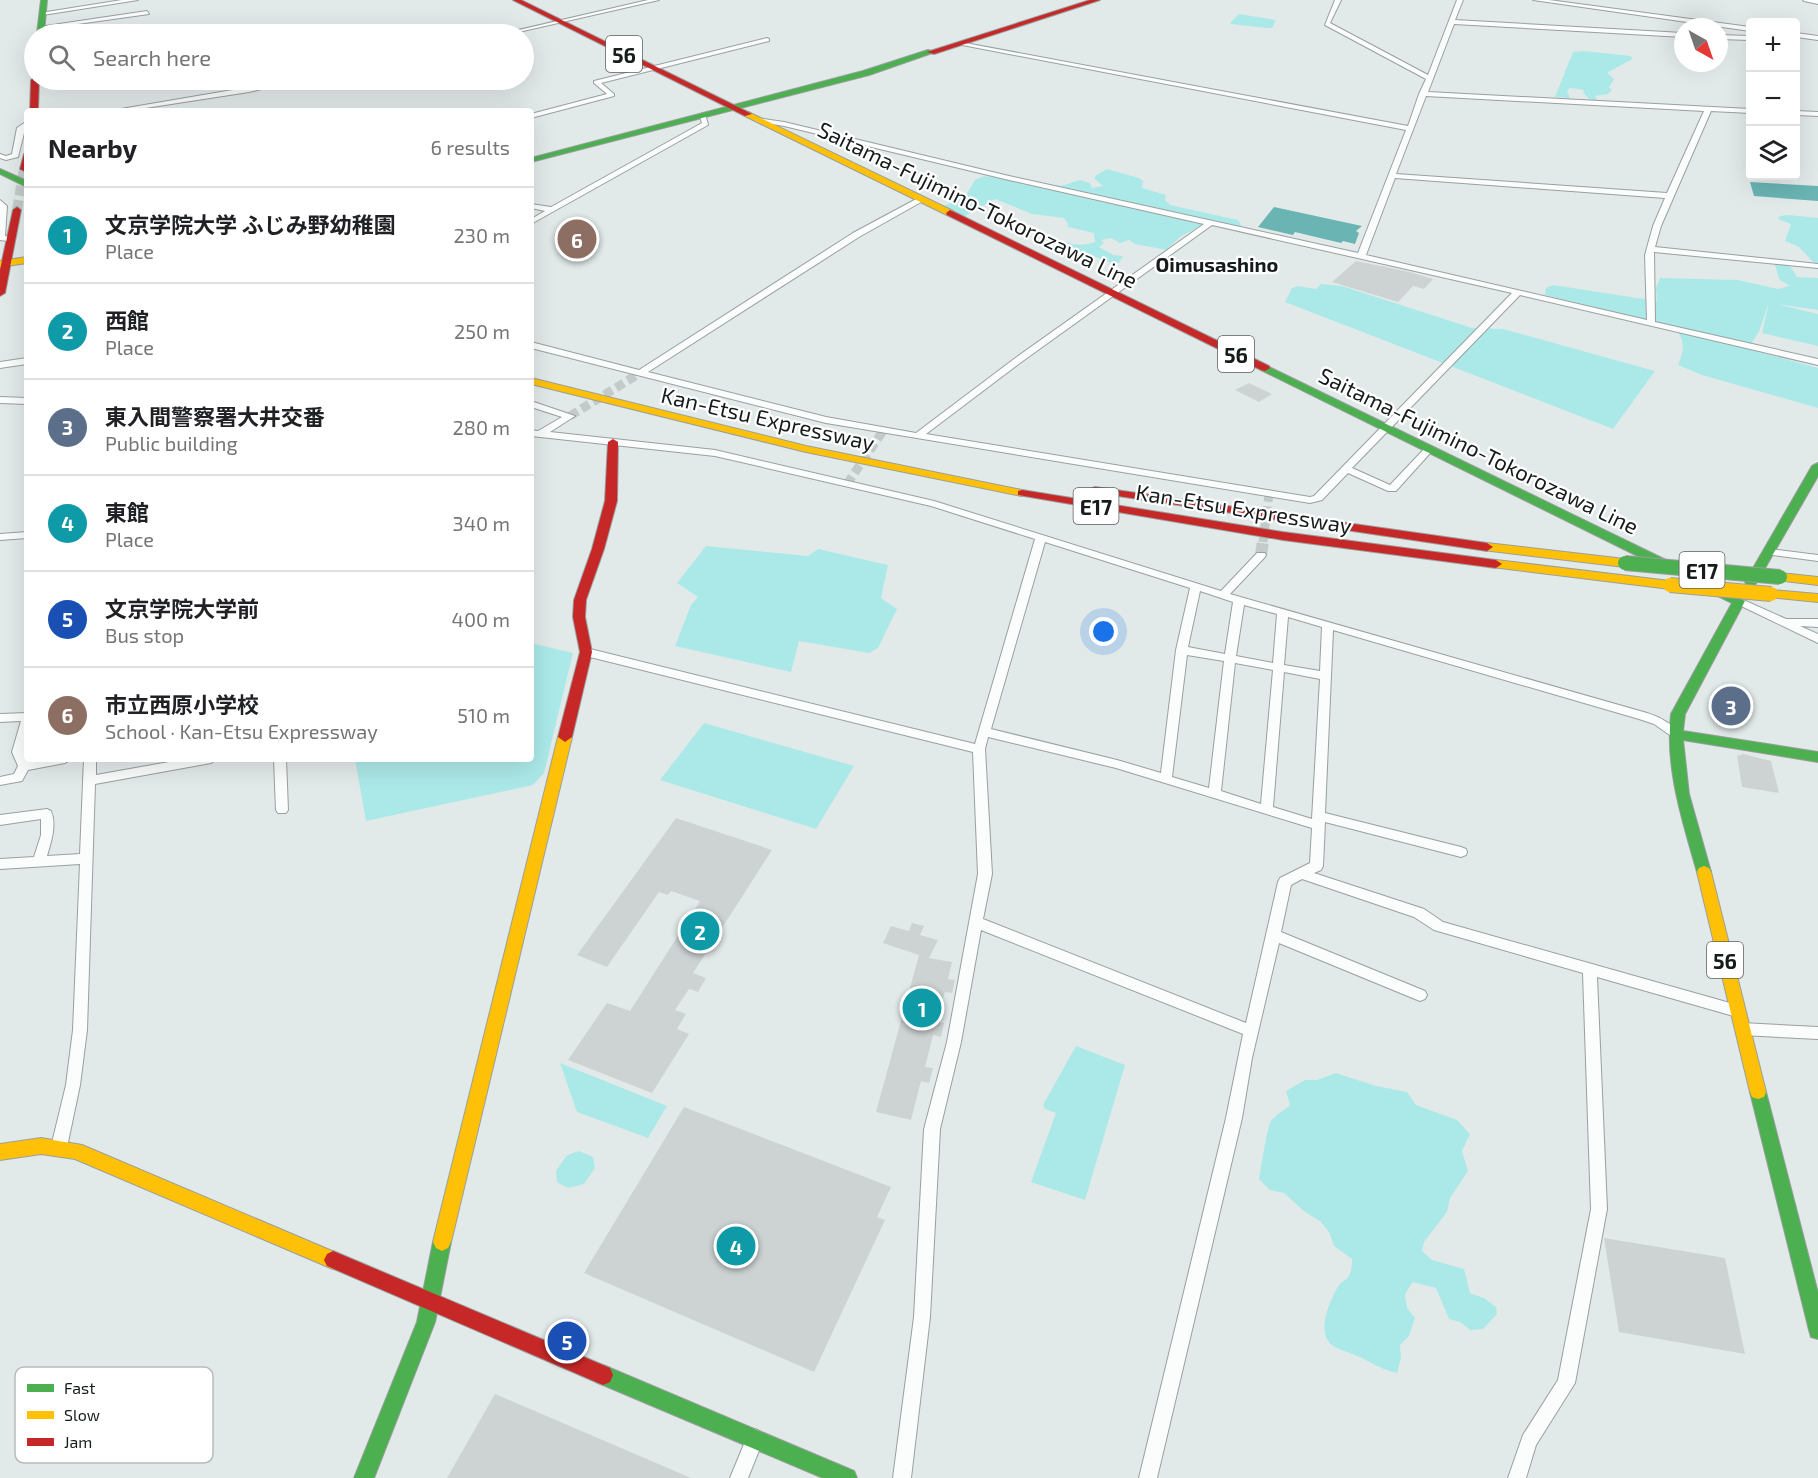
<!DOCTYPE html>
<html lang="en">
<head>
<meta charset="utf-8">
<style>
	body { margin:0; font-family:"Exo 2","Noto Sans JP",sans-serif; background:#f2f2f2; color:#202124 }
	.controls { position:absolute; right:18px; top:18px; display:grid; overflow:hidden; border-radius:6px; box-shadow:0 6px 24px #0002 }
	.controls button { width:54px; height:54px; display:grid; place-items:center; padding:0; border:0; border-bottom:2px solid #e0e0e0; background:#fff; color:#202124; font:30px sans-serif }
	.compass { position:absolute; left:1674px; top:18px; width:54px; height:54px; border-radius:50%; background:#fff; box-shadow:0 6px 24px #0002; rotate:140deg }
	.you { position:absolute; left:1104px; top:632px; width:21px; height:21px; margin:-15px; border:4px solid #fff; border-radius:50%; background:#1a73e8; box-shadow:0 0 0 9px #1a73e833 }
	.badge { display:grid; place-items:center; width:39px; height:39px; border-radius:50%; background:#7c3aed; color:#fff; font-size:20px; font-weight:700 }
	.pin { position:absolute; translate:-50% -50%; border:3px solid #fff; box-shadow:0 2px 6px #0006 }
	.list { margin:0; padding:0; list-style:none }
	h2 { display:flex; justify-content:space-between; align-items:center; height:78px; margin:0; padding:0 24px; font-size:26px }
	h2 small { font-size:20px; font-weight:400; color:#757577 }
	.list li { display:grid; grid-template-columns:39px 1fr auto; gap:18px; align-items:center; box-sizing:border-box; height:96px; padding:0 24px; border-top:2px solid #e0e0e0 }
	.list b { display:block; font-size:22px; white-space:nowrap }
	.list p { margin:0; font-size:20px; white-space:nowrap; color:#757577 }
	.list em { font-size:20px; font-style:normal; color:#757577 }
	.icon { flex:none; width:33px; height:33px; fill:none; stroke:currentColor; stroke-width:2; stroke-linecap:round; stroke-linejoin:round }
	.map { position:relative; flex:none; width:1818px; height:1478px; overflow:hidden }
	.search { position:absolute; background:#fff; box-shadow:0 6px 24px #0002; left:24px; top:24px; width:510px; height:66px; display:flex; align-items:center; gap:15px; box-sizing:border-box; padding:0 21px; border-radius:33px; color:#757577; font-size:22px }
	.panel { position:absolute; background:#fff; box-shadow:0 6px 24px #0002; left:24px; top:108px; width:510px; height:654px; border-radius:6px }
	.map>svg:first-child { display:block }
</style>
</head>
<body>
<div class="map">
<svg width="1818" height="1478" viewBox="0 0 1818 1478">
	<rect width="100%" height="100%" fill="#e2eae9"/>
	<g fill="#abe9e8">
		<polygon points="1239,14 1276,20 1272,28 1266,28 1231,24 1230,23"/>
		<polygon points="1584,51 1631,56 1632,59 1607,73 1614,79 1609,87 1612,90 1608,94 1595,96 1598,101 1589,99 1583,92 1584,90 1570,88 1567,91 1570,98 1555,97 1573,52"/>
		<path d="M1107,169L1139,178L1143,181L1142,188L1166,195L1165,200L1170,205L1238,220L1242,227L1234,229L1202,225L1180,237L1166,250L1135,244L1129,240L1120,243L1111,238L1101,240L1104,243L1099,247L1113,255L1123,256L1119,263L1114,264L1093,256L1070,253L1057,243L1048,241L1046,237L1051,235C1066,243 1078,248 1095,242L1094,233L1068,227V224L1064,218L1032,214L995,199L965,216L942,207L966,195L975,180L984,176L1061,186L1080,180L1090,183L1092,188L1103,186L1095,179V176Z"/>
		<polygon points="1788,215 1818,218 1818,267 1799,247 1785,241 1791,224 1778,219 1780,216"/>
		<path d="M1777,263C1790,264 1791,267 1797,277L1818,278V310L1777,304L1818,314V346L1762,333L1769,302L1759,332L1752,342L1756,351L1818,368V408L1702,375L1678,365C1685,349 1685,339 1673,326L1545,295L1546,288L1553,285L1657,301L1656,288L1660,278L1738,280L1778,289L1790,286L1779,279L1775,265Z"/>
		<polygon points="1321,284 1342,286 1472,328 1503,329 1655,371 1613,429 1285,302 1292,288 1298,286 1316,289"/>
		<polygon points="706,546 808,556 818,549 888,565 881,598 897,609 878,648 869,653 799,641 791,672 675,646 691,605 698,597 677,583"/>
		<polygon points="531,643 573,653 544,773 533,785 366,821 355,759 531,759"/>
		<polygon points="704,723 854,766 816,829 660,780"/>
		<polygon points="1076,1046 1125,1065 1085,1200 1031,1182 1056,1113 1045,1109 1043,1105"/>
		<polygon points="560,1063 667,1106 648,1138 577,1112"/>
		<path d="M1336,1073L1376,1086L1407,1092L1416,1105L1457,1120L1470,1134L1462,1151L1468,1171L1450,1198L1447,1212L1424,1242L1422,1251L1432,1260L1464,1269L1470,1293L1484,1298L1496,1307L1497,1314L1483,1329L1470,1330L1460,1322L1449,1319L1436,1288L1413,1282L1405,1294L1407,1308L1415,1318L1409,1336L1400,1345L1401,1358L1397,1373C1381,1370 1370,1361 1355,1355C1348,1352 1340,1350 1333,1346C1316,1334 1328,1305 1336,1290C1343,1276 1352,1284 1352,1259L1334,1246L1329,1232L1320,1221L1305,1212L1284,1193L1270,1190L1259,1179C1261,1169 1267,1126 1271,1121C1275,1115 1285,1110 1290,1105L1286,1091L1305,1080H1317Z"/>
		<polygon points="579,1151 593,1157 595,1168 584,1184 568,1188 557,1182 556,1171 567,1155"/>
	</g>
	<g fill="#6ab4b4">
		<polygon points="1750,182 1818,186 1818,201 1754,196"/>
		<polygon points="1274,207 1362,226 1356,231 1359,233 1355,244 1343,241 1341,243 1295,232 1293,235 1258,227"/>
	</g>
	<g fill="#cdd3d2">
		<polygon points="1356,261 1410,272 1433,279 1424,289 1413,286 1398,302 1332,282"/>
		<polygon points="1249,383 1272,394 1259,402 1235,390"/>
		<polygon points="1743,754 1771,761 1779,793 1742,787 1737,756"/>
		<polygon points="676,818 772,850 693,973 706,978 698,992 689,989 675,1010 686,1014 677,1029 689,1034 652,1093 568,1060 607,1003 630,1011 700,901 671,891 668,895 659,892 607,967 577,955"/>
		<polygon points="912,923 924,926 920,935 938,940 929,958 952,962 948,979 955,980 952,993 945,992 936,1022 944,1023 941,1037 933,1035 925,1067 933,1068 929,1083 921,1081 911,1120 876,1112 919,955 883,943 891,926 909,931"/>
		<polygon points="684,1107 891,1187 877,1217 885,1220 814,1372 584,1273"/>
		<polygon points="1604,1238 1725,1258 1745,1354 1619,1332"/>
		<polygon points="495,1394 691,1478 447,1478"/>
	</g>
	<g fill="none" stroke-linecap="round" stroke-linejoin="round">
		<g stroke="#c3cbca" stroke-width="9" stroke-dasharray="9 4.5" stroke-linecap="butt">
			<polyline points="570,416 640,373"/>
			<polyline points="847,484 883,431"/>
			<polyline points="1263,542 1269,494"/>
		</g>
		<polyline stroke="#c3cbca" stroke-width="12" stroke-dasharray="12 6" stroke-linecap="butt" points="1261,555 1263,541"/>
		<polyline stroke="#c3cbca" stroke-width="10" stroke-dasharray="10 4.5" stroke-linecap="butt" points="17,210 24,169"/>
		<g stroke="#9a9f9f" stroke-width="2">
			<g id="street">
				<polygon points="122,0 138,0 43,15 40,13"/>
				<polygon points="648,0 659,0 510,34 501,34"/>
				<path d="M1335,0H1341L1330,23L1428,75L1457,0H1463L1455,20L1683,33V37L1454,24L1428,92L1750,109V113L1711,111L1661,226L1655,247L1818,264V268L1654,252L1655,322L1818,359V365L1520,295L1352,468L1390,485L1426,447H1432V451L1396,491H1388L1348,473L1322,500L1310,503L826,423L531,348V342L639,370L853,233L920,197L924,199L923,201L859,237L648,372L826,417L916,433L1014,359L1204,224L1009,180L784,126L755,121V119L757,118L784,122L1009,176L1358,253L1406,130L957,44L960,42L1408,126L1419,94L1426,79L1325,25ZM1426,96L1704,111L1667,193L1396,174ZM1395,178L1665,198L1653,226L1645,255L1647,320L1366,255ZM1212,225L1512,293L1314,496L1310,497L926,434L1020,363Z"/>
				<polygon points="1533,0 1549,0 1750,27 1750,31"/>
				<polygon points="1803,0 1818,0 1818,4 1804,1"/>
				<polygon points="147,11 149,14 42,29 39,27"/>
				<polygon points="1796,33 1818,36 1818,40 1796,37"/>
				<polygon points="1719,35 1750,36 1750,40 1719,39"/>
				<polygon points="767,38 769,39 769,41 601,83 614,94 614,96 531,118 531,114 607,94 594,83 594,81"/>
				<polygon points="291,80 301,80 249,92 126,111 109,111"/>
				<polygon points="1796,111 1818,112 1818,116 1796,115"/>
				<polygon points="703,115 706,117 708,125 531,224 531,219 545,211 531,208 531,204 551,207 702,123 700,117"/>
				<polygon points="27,121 18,157 6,160 0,158 0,154 6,156 12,154 17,128"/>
				<polygon points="0,200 7,206 5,236 14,238 14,242 0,240"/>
				<polygon points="27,358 27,364 0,368 0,362"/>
				<polygon points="0,397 27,398 27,404 0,403"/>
				<path d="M531,401L575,416L550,432L715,450L934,501L1221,591L1257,553H1265L1266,555L1265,557L1230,594L1647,713C1660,717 1671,723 1680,734L1674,738L1654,724L1639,719L1333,630L1325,813L1461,847L1466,849L1467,852L1466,855L1461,857L1325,822L1323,866L1321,870L1314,873L1424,909L1443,922L1737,1005L1742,1007L1744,1011L1742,1015L1737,1017L1597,977L1607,1209L1575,1383L1536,1445L1526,1478H1508L1523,1435L1558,1380L1591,1209L1583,973L1434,930L1414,917L1302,879L1291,885L1281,932L1425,991L1427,995L1425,999L1420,1001L1415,999L1279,943L1252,1058L1242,1118L1157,1478H1139L1226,1118L1243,1034L981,930L961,1042L940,1129L930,1317L911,1478H893L914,1317L924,1129L947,1042L978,874L973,752L586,656L580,652L586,648L975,744L1035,539L931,506L715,456L531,436V430L538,431L562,417L531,407ZM1045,542L1190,588L1176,650L1161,773L1117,760L991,729ZM1200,591L1233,602L1225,654L1188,647ZM1244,605L1277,614L1273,663L1236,656ZM1288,617L1322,627L1320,671L1284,665ZM1187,655L1224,661L1209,788L1172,777ZM1235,663L1273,670L1261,804L1221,791ZM1284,672L1320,679L1312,819L1273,807ZM988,737L1116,768L1312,828L1310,863L1280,878L1278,882L1246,1023L983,919L992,874L985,749Z"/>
				<polygon points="27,532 27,538 0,540 0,534"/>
				<polygon points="1769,549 1818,555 1818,561 1765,554 1764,552"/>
				<polygon points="1739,598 1786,619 1818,619 1818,627 1800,626 1818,634 1818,643 1735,603 1734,601 1735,599"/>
				<path d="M27,713C27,727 23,750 28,761L71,759L65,763L28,770L22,781L0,785V777L14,774L18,766L12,752L21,721L0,722V714Z"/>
				<path d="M84,759H96V775L186,759H217L211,763L95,784L87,1030L80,1085L67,1147L64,1152L59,1154L54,1152L51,1147L66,1085L73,1030L80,864L0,869V859L34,857L41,835V819L0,825V815L47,809L51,811C57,825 51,842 47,856L80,854Z"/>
				<polygon points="274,759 286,759 288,810 286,813 278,813 276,810"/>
				<polygon points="1742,1023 1818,1027 1818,1039 1742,1035 1737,1033 1735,1029 1737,1025"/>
				<polygon points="755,1429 761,1432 764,1438 748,1478 730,1478 749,1432"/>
			</g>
		</g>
		<g stroke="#9a9f9f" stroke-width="2">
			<g id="fast">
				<polygon points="41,0 47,0 44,34 37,34"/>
				<polygon points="928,50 935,52 869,75 531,162 531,158 863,71"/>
				<polygon points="0,169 27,181 27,187 0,174"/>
				<polygon points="1265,365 1670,562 1672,565 1670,568 1662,568 1261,370 1260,368"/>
				<polygon points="1818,463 1818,476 1757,582 1755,585 1747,585 1745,582 1812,466"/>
				<path d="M1716,586L1745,601L1685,714L1683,731L1818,752V762L1683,740L1689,794L1711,872L1709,876H1699L1697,872C1682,819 1665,768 1671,714L1732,603L1712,593L1710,590Z"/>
				<polygon points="1758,1085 1764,1087 1766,1092 1818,1293 1818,1339 1811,1337 1809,1330 1750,1092 1752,1087"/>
				<polygon points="442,1233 448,1236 451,1242 435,1322 374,1478 354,1478 417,1322 433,1242 436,1236"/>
				<polygon points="603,1365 854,1471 857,1478 823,1478 596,1382 593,1375 596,1368"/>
			</g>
		</g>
		<g stroke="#9a9f9f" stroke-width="2">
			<g id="slow">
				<polygon points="748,112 953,211 954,213 947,215 745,116 744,114"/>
				<polygon points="27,257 27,263 0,267 0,261"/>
				<polygon points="531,378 806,446 1022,490 1028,493 1022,496 806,452 531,384"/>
				<polygon points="1487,543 1625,559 1631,563 1625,567 1483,550 1481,547"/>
				<polygon points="1496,560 1670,581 1676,585 1670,589 1492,567 1490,564"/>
				<polygon points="1780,573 1818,577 1818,585 1776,580 1774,577"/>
				<polygon points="1771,590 1818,594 1818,602 1767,597 1765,594 1767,591"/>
				<polygon points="565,732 572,737 451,1242 448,1248 442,1251 436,1248 433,1242 558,737"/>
				<polygon points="1704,866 1709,868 1711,872 1766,1092 1764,1097 1758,1099 1752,1097 1750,1092 1697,872 1699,868"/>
				<polygon points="41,1138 82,1145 339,1254 342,1260 339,1266 333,1269 75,1159 41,1154 0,1160 0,1144"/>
			</g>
		</g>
		<g stroke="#9a9f9f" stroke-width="2">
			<g id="jam">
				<polygon points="513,0 521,0 752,114 745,116"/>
				<polygon points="1090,0 1100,0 934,54 927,52"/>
				<polygon points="34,78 39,80 38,111 30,111 31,80"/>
				<polygon points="24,154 27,154 27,171 24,171 20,169"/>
				<polygon points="17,207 21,210 5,293 0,296 0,270 13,210"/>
				<polygon points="950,210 1269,366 1270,368 1265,371 1261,370 947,215 946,213"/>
				<polygon points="613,439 618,442 617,501 604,549 586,600 585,617 592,652 572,737 565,742 558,737 580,652 573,617 574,600 592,549 605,501 608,442"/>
				<polygon points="1095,487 1487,543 1493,547 1487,551 1091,492 1089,490"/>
				<polygon points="1022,490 1283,532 1496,560 1502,564 1496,568 1283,540 1018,495 1018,491"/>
				<polygon points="333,1251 610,1368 613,1375 610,1382 603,1385 327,1266 324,1260 327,1254"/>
			</g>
		</g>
		<use href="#street" fill="#fbfcfc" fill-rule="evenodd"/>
		<use href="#fast" fill="#4caf50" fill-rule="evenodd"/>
		<use href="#slow" fill="#ffc107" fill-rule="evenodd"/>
		<use href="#jam" fill="#c62828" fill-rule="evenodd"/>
		<g stroke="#9a9f9f" stroke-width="16" stroke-linecap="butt">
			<polyline id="fast-bridge" points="1625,563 1780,577"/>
		</g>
		<g stroke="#9a9f9f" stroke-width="16" stroke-linecap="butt">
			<polyline id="slow-bridge" points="1670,585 1771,594"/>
		</g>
		<use href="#fast-bridge" stroke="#4caf50" stroke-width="14"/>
		<use href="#slow-bridge" stroke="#ffc107" stroke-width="14"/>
	</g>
	<g text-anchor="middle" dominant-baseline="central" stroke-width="4.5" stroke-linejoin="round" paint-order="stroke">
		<g font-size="20" font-weight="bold" fill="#161b1b" stroke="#fff">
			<text x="1217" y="264">Oimusashino</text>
		</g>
		<g fill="#fff" stroke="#5c5f5f" stroke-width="1.5">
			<rect x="606" y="36" width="36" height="36" rx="4.5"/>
			<rect x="1218" y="336" width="36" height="36" rx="4.5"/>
			<rect x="1073.5" y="488" width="45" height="36" rx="4.5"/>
			<rect x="1679.5" y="552" width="45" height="36" rx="4.5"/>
			<rect x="1707" y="942" width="36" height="36" rx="4.5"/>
		</g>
		<g font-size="21" font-weight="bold" fill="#161b1b">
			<text x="624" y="54">56</text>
			<text x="1236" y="354">56</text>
			<text x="1096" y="506">E17</text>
			<text x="1702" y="570">E17</text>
			<text x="1725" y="960">56</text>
		</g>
		<g font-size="22" fill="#161b1b" stroke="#fff">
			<text transform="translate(978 204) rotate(26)">Saitama-Fujimino-Tokorozawa Line</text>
			<text transform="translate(768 418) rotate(13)">Kan-Etsu Expressway</text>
			<text transform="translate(1479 450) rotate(26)">Saitama-Fujimino-Tokorozawa Line</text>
			<text transform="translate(1244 508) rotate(9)">Kan-Etsu Expressway</text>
		</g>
	</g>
	<rect x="15" y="1367" width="198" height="96" rx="9" fill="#fff" stroke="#b9bbbb" stroke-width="1.5"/>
	<rect x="27" y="1384" width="27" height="8" fill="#4caf50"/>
	<rect x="27" y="1411" width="27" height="8" fill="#ffc107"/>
	<rect x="27" y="1438" width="27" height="8" fill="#c62828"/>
	<g font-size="16" fill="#161b1b">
		<text x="64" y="1394">Fast</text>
		<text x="64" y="1421">Slow</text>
		<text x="64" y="1448">Jam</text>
	</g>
</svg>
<div class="controls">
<button>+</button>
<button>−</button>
<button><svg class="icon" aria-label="layers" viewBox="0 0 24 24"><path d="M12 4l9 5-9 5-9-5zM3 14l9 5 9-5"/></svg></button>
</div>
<svg class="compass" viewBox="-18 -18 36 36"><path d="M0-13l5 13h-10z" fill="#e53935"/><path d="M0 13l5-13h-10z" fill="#757577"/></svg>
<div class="you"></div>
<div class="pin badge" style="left:922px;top:1008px;background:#0f9aa8">1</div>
<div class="pin badge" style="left:700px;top:931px;background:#0f9aa8">2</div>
<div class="pin badge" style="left:1731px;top:706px;background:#5c6f8a">3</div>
<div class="pin badge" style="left:736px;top:1246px;background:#0f9aa8">4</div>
<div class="pin badge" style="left:567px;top:1341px;background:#1a4fb4">5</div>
<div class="pin badge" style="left:577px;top:239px;background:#8d6e63">6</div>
<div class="search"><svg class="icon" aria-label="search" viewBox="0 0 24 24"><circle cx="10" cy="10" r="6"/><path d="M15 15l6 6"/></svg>Search here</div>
<section class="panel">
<h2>Nearby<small>6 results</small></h2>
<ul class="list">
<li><span class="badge" style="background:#0f9aa8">1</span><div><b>文京学院大学 ふじみ野幼稚園</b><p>Place</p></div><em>230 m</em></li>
<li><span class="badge" style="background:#0f9aa8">2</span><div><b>西館</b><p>Place</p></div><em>250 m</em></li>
<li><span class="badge" style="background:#5c6f8a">3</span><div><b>東入間警察署大井交番</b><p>Public building</p></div><em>280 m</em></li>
<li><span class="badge" style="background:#0f9aa8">4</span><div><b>東館</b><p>Place</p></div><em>340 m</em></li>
<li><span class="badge" style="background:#1a4fb4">5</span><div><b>文京学院大学前</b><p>Bus stop</p></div><em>400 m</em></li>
<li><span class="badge" style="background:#8d6e63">6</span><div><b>市立西原小学校</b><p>School · Kan-Etsu Expressway</p></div><em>510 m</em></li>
</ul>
</section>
</div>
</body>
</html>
